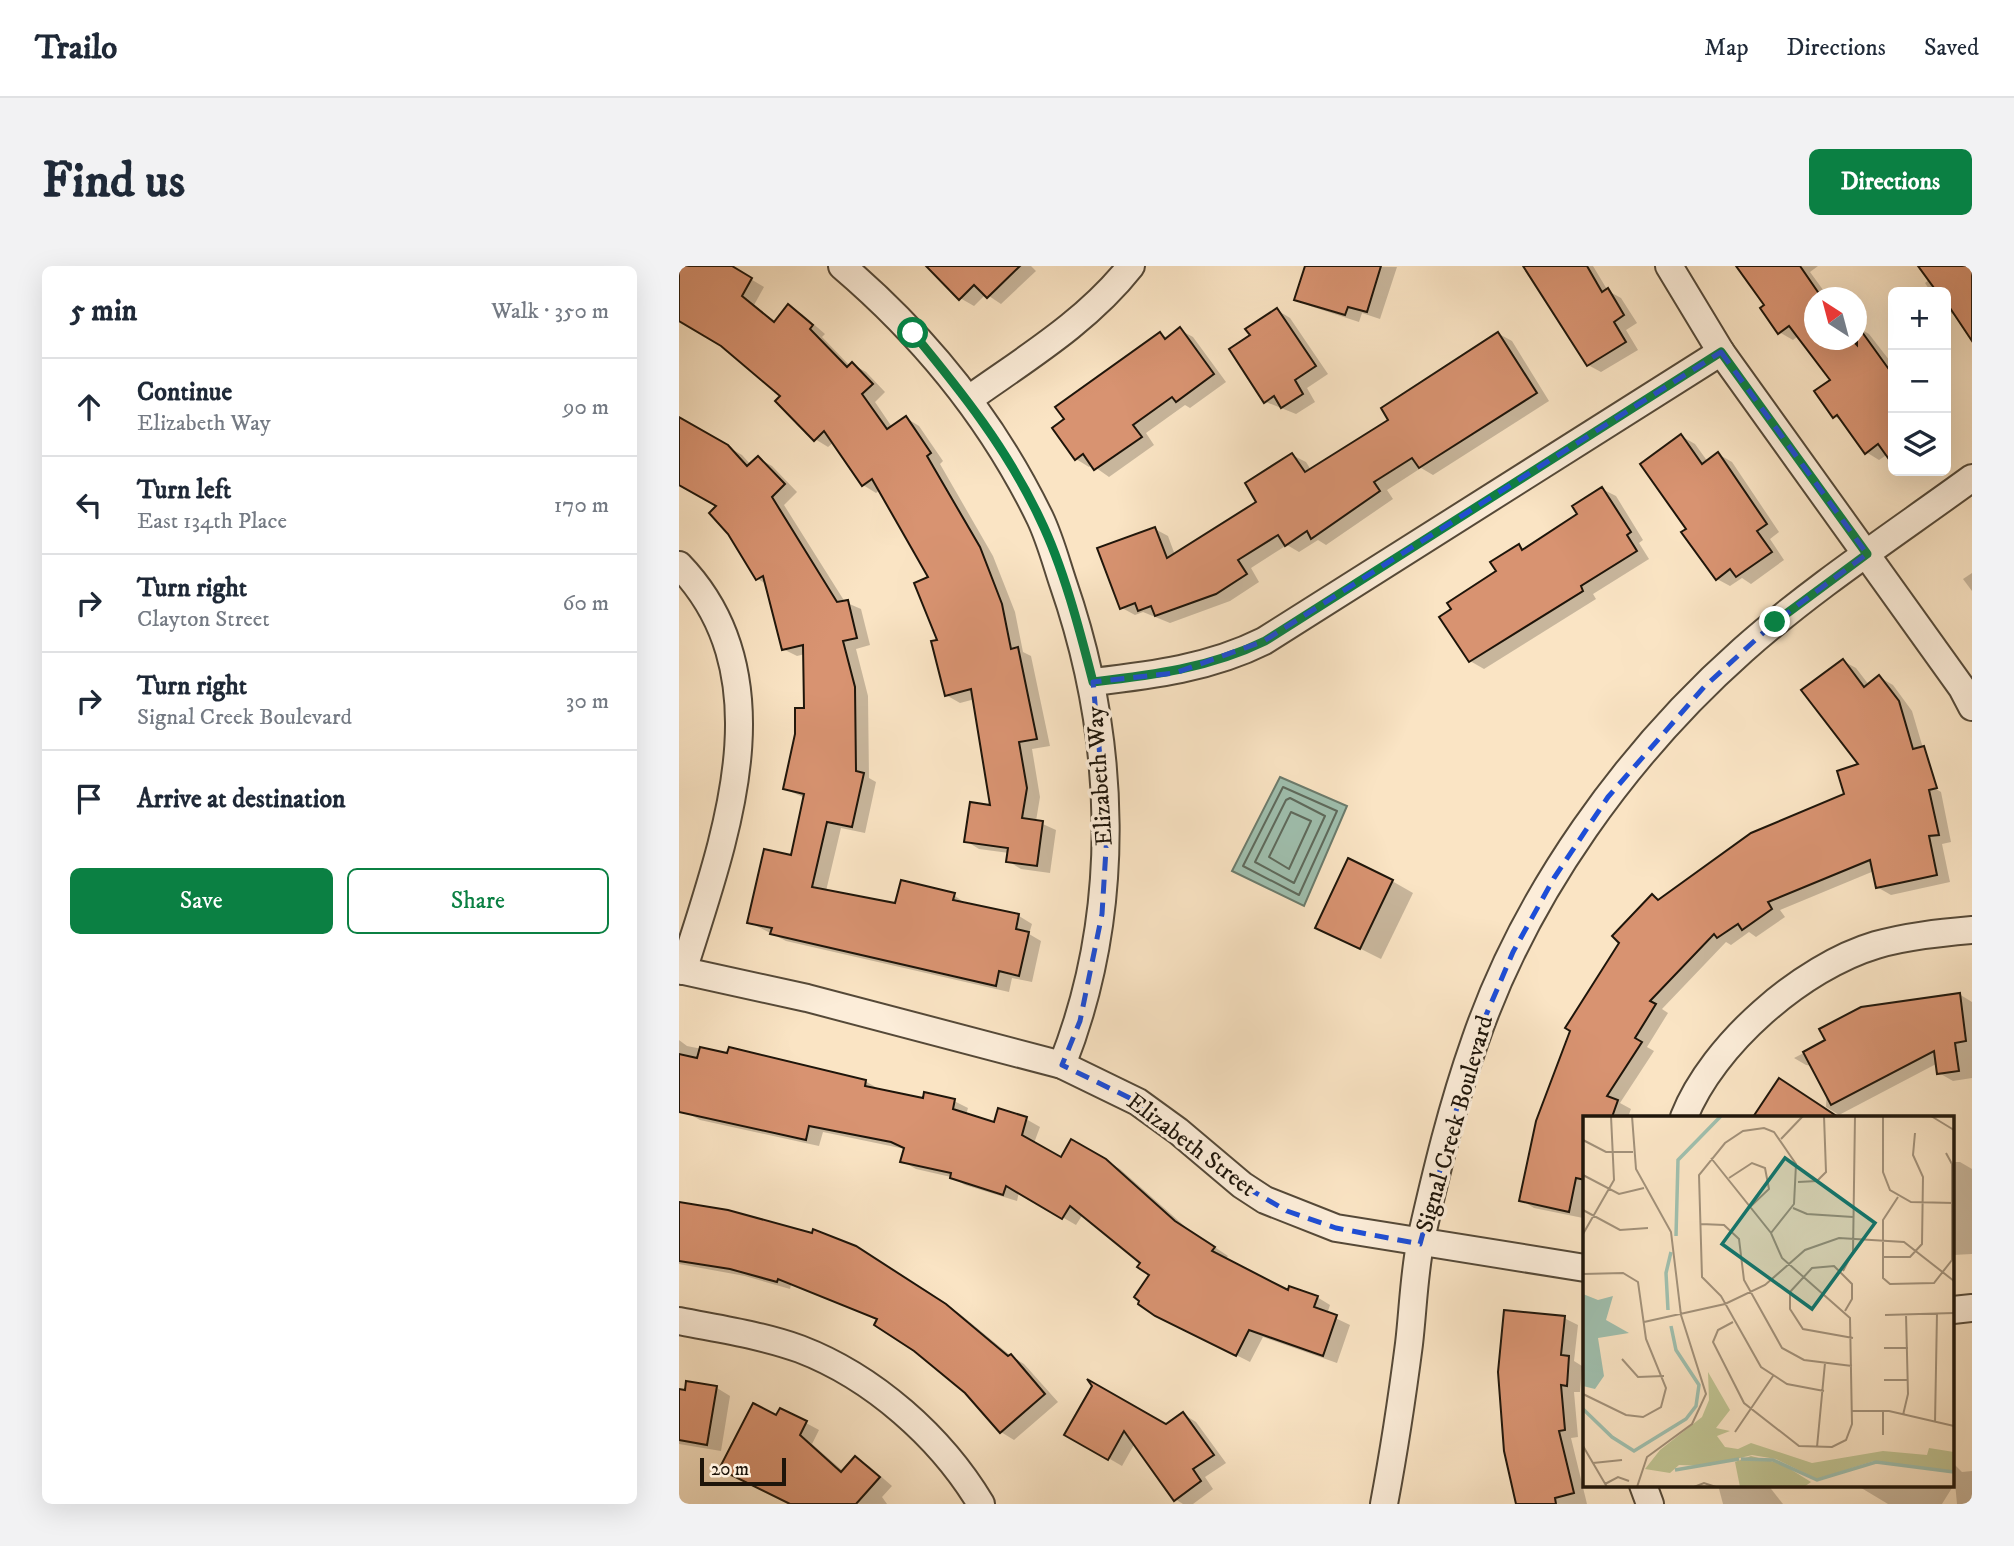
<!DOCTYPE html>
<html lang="en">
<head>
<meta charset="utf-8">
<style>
	body { margin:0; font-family:"IM FELL DW Pica",serif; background:#f2f2f3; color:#1f2937 }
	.controls { position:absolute; right:21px; top:21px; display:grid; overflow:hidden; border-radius:10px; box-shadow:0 7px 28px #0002 }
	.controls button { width:63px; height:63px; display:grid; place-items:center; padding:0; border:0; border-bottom:2px solid #e0e1e3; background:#fff; color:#1f2937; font:35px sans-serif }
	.compass { position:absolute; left:1125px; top:21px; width:63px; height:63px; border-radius:50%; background:#fff; box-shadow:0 7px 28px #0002; rotate:324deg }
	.scale { position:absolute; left:21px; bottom:18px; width:86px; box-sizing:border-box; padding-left:7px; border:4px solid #1e150a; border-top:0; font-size:19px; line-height:24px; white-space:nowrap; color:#1e150a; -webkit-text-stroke:5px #fcedd9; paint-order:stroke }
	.stop { position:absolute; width:21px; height:21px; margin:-16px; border:5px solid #0b8043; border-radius:50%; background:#fff }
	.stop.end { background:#0b8043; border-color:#fff; box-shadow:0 2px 7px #0008 }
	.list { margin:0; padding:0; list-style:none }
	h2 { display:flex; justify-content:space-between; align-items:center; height:91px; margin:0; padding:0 28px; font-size:30px }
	h2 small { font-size:23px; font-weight:400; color:#747a83 }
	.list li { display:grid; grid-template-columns:46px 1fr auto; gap:21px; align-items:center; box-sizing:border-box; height:98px; padding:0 28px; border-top:2px solid #e0e1e3 }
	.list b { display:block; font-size:26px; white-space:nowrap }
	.list p { margin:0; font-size:23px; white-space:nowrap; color:#747a83 }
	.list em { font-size:23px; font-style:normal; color:#747a83 }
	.actions { display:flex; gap:14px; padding:21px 28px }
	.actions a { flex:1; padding:16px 0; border:2px solid #0b8043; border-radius:10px; text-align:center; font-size:24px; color:#0b8043 }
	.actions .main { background:#0b8043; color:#fff }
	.icon { flex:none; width:38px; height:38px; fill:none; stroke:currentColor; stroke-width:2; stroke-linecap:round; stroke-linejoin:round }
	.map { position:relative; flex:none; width:1293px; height:1238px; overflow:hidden; border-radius:10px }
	header { display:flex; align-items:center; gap:42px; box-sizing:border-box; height:98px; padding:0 35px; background:#fff; border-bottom:2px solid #e0e1e3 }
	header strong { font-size:33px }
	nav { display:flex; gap:38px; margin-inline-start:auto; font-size:24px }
	.intro { display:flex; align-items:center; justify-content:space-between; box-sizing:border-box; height:168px; padding:0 42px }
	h1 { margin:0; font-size:49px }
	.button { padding:18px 32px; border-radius:10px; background:#0b8043; color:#fff; font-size:24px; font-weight:700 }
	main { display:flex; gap:42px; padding:0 42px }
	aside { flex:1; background:#fff; border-radius:10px; box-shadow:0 7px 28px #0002 }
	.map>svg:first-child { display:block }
</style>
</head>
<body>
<header>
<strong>Trailo</strong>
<nav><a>Map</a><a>Directions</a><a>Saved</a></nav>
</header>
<div class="intro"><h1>Find us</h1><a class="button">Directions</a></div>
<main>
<aside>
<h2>5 min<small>Walk · 350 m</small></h2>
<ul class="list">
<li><svg class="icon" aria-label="ahead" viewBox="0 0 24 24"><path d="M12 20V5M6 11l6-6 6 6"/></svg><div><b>Continue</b><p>Elizabeth Way</p></div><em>90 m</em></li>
<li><svg class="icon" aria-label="left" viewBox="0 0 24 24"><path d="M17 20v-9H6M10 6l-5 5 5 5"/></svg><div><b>Turn left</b><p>East 134th Place</p></div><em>170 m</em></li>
<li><svg class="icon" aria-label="right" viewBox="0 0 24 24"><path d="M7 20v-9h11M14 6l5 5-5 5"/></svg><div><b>Turn right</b><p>Clayton Street</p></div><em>60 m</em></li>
<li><svg class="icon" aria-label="right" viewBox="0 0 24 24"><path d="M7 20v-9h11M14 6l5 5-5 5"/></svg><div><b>Turn right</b><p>Signal Creek Boulevard</p></div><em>30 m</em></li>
<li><svg class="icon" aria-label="arrive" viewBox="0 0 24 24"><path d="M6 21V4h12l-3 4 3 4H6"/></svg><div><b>Arrive at destination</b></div></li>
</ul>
<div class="actions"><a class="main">Save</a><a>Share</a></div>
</aside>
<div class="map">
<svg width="1293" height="1238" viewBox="0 0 1293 1238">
	<rect width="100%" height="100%" fill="#fae4c4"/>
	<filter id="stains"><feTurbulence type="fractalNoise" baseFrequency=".00286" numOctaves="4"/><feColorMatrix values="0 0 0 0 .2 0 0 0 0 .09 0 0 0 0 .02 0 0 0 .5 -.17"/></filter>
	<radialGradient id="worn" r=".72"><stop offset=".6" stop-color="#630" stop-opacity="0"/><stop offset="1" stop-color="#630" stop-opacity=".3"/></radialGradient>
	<polygon fill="#9fbfae" stroke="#6b7b6c" stroke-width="2" points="601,511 668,540 625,640 553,605"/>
	<g fill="#0003">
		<polygon points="0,0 50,0 85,21 75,39 97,56 109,41 123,48 146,68 143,71 171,100 173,98 187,106 206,126 196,136 213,161 227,152 240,160 264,195 261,198 314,290 336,346 344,386 352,390 371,480 353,483 361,531 357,555 377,564 371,607 342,603 329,595 330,587 300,583 287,575 313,542 296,433 281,437 267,429 251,312 201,224 197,227 184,219 155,176 149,181 136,173 104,129 43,79 0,53"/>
		<polygon points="259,0 352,0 357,5 322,38 307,28 295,40 281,32"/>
		<polygon points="627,0 718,1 701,53 683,47 680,56 631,40 617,33"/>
		<polygon points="848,0 914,0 929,25 942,32 958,57 947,64 959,84 922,106 909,99"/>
		<polygon points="1059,0 1139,0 1131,6 1150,32 1136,32 1136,74 1178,74 1178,61 1190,68 1214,99 1214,196 1209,188 1200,194 1187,186 1165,156 1155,150 1153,114 1119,70 1114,74 1100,66 1088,40"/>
		<polygon points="1241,0 1293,0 1293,72 1278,51 1267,44 1267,26 1252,26 1246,17 1251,13"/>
		<polygon points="598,44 611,52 649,108 628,122 636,136 617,148 587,136 573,70"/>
		<polygon points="501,64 514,71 547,116 511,142 506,139 467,167 475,179 430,211 413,199 410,201 397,193 481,68 489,72"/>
		<polygon points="820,68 833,75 870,135 754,209 742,202 708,224 714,233 647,279 639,274 620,286 608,279 572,302 580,316 551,335 491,357 464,346 456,349 443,342 476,263 489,270 496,289 580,236 613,189 627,196 632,204 711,154"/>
		<polygon points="0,153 63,189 72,199 79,192 93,200 118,226 105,239 166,336 182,343 191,379 177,383 189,430 190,512 197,516 186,567 162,562 147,625 217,639 275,629 288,639 340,650 353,658 350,668 362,675 353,716 333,712 330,726 107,675 70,656 114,591 126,532 106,523 127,444 126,388 118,390 104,383 87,318 79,313 40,240 0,218"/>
		<polygon points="1002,170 1016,178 1029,196 1039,188 1053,196 1100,266 1091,273 1105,294 1072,318 1063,312 1051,320 1038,313 1009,263"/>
		<polygon points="923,223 937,230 964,274 960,277 970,293 914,328 917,333 805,403 791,395 819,306 840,280 847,284 901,249"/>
		<polygon points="1293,307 1293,325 1284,313"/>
		<polygon points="1164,395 1177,402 1190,419 1200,411 1214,419 1233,445 1252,509 1249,518 1262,526 1272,576 1263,578 1271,616 1212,629 1198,621 1195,605 1101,644 1106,651 1077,671 1070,666 1052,679 1047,676 983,743 989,747 968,781 975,785 941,837 952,843 949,851 906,851 904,952 855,942 842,934 973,630 981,635 1167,529 1182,499"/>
		<polygon points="713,615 734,627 702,693 638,661"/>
		<polygon points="1280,728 1293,736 1293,812 1274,815 1260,807 1259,797 1160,849 1147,841 1149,802 1127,799 1115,792 1148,775"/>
		<polygon points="0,774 8,780 186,815 200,823 245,834 275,835 289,842 287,849 316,858 347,853 361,861 355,877 382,894 393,875 441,903 510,964 549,990 546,994 610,1026 638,1031 651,1039 648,1048 671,1059 658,1097 584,1071 571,1096 492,1056 472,1008 463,997 404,948 397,959 340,926 338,935 286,919 272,911 237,903 223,895 226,883 144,866 140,880 21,854 8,847 0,829"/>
		<polygon points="1274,896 1281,896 1293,903 1293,988 1274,989"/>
		<polygon points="0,938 191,990 281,1048 332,1090 345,1098 379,1136 335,1174 322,1166 287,1126 200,1054 112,1019 111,1023 66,1010 0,998"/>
		<polygon points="885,1052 899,1059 895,1095 903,1100 901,1126 895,1126 899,1171 892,1172 908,1238 839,1238"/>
		<polygon points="415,1120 487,1160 504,1148 517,1156 547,1197 526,1211 534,1223 514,1238 504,1238 496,1233 456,1177 443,1200 388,1168"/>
		<polygon points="38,1122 51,1130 42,1185 0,1178 0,1124"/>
		<polygon points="98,1151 127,1157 140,1164 133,1178 165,1206 177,1192 190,1200 213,1220 203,1231 208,1238 122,1238"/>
		<polygon points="1274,1197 1283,1206 1293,1205 1293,1238 1278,1238 1276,1217 1263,1238 1209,1238 1179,1220 1274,1219"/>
		<polygon points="1039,1219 1089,1219 1104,1238 1044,1238"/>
	</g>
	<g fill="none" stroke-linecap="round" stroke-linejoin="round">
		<g stroke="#5e6a5c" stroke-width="2">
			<polygon points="604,521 658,545 620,629 564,600"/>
			<polygon points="611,532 646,550 615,617 576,596 607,534"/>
			<polygon points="612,546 632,555 610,603 590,591"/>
		</g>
	</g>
	<g fill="#d89371" stroke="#1e150a" stroke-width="2">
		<polygon points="0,0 53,0 73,12 63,30 95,56 109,38 134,59 131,63 168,101 173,96 194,118 183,128 208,163 227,150 252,187 248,190 301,281 323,338 332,383 339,381 358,473 340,476 348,522 343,552 364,555 358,600 327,596 329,582 285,576 291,536 311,539 292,423 266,430 252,375 258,374 235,317 249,311 193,213 183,220 145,165 135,175 96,135 101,130 42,80 0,55"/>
		<polygon points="247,0 341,0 308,32 295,19 280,34"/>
		<polygon points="626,0 702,0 688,46 669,41 666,49 615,34"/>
		<polygon points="844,0 908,0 923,26 929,22 945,49 935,56 947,76 908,100"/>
		<polygon points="1057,0 1121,0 1143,32 1136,32 1136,74 1173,74 1178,79 1178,59 1214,109 1214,199 1199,178 1186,188 1158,149 1154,152 1135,125 1151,114 1110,60 1099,68 1081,42 1085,39"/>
		<polygon points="1239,0 1293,0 1293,75 1267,36 1267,26 1258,26"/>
		<polygon points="598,42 637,100 616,114 624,128 602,142 595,130 585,137 550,83 571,69 566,63"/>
		<polygon points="501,61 535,108 497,136 493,131 454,159 463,171 415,204 404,188 396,194 373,162 385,153 376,141 481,66 486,73"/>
		<polygon points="819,66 858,127 740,202 733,192 695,216 701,225 632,273 628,265 606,280 599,269 559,294 568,308 537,328 476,350 472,340 459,345 456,337 441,343 418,282 476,261 488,292 577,236 566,217 613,187 626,206 709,154 702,142"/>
		<polygon points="0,151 49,179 68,200 79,190 106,218 93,231 158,336 169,334 178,372 164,375 176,421 177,505 185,507 173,561 148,556 133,621 216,637 222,614 276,627 274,634 340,648 337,663 350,666 340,710 320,705 317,720 91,668 93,662 68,657 85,583 112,589 125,528 104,523 116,468 116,442 125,442 124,379 103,384 84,310 77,314 49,268 30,247 37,240 0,219"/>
		<polygon points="1002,168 1023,198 1039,186 1088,258 1078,265 1093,286 1057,311 1051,303 1037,314 1002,266 1007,263 961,198"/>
		<polygon points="923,221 952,266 948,269 958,285 902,320 904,325 790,396 760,351 772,343 768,337 817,305 811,296 840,278 843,284 898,248 893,240"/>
		<polygon points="1164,393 1185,421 1200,409 1220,435 1234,483 1245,480 1258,522 1250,524 1260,569 1250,570 1258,609 1197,622 1191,594 1089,636 1093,643 1063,664 1059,658 1038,672 1035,668 971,735 977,738 956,772 963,776 928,830 939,834 933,851 906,851 906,914 897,912 890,946 840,935 857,855 891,765 886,762 940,677 933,670 973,628 979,634 1072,567 1165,528 1158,505 1179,498 1122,424"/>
		<polygon points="669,592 714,614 681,683 636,662"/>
		<polygon points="1281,727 1287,775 1276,777 1280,805 1258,808 1255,785 1152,839 1124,786 1146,774 1140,763 1182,741"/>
		<polygon points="21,781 48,787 50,781 187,814 186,820 244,832 245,826 276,833 274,843 315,856 319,842 348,851 343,869 382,891 392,873 427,893 496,955 536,981 533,985 609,1024 610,1020 639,1030 635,1041 658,1049 644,1090 570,1064 557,1090 476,1050 459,1038 460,1035 455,1031 470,1009 458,1001 461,997 391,940 383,953 327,920 324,929 271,912 272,907 221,896 225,882 212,876 130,860 127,874 0,846 0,788 18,792"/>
		<polygon points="1100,812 1159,851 1074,851"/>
		<polygon points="0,936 49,944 133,967 134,963 177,980 267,1038 329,1090 332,1088 366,1128 321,1167 286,1127 235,1085 195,1059 198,1053 99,1013 98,1016 51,1003 0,995"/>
		<polygon points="825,1044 886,1050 882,1089 890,1090 888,1120 882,1119 886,1164 880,1165 895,1227 876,1232 877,1238 837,1238 825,1185 819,1106"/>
		<polygon points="408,1113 487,1158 504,1146 535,1189 514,1203 522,1215 495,1235 445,1165 429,1194 385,1169 413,1120"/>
		<polygon points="7,1115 38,1120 28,1179 0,1174 0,1123 6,1124"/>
		<polygon points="74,1137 97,1149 101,1142 128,1155 121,1169 162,1206 176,1190 201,1211 177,1238 111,1238 40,1203"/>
	</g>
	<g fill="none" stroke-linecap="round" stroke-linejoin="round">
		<g stroke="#554938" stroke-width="30">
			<g id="minor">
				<path d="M163,0C245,70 314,155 361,252C371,273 377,296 384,317C438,473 444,645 383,799"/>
				<polyline points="990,0 1042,86 1283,422 1293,441"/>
				<path d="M290,133C346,93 408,56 452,0"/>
				<path d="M0,299C109,412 44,577 4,705"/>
				<path d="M414,416C474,409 531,402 585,375L1042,86"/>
				<polyline points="0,704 128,732 383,799 459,836 499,865 563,919 586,934 657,962 906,1002"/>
				<path d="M1005,851C1034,778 1123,701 1197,679C1229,670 1260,667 1293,664"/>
				<polyline points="1274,1044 1293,1042"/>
				<path d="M0,1055C40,1063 82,1069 121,1083C194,1111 262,1171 302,1238"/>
				<polyline points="964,1219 971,1238"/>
				<path d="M705,1238C715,1185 723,1132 730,1078C734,1044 735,1007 742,973C757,907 773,840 796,775C847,627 948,487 1064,384C1135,321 1216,268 1293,212"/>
			</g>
		</g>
		<use href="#minor" stroke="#fcedd9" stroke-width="26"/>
	</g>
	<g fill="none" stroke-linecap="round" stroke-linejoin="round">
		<path stroke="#0b8043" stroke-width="9" d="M234,67C282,125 329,184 361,253C384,300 401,365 414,416C474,409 531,402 586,375L1042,86L1188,288L1096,356"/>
	</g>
	<path fill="none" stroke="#1d4ed8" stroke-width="5" stroke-dasharray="14 9" stroke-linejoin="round" d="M1042,86L1188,288L1096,356L1025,421L929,531L875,612L834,686L796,775L741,978L657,962L608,945L563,919L459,836L383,799L401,755L423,648L428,567L414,416L496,407L585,375Z"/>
	<g text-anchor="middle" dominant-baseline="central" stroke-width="7" stroke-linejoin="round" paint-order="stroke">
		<g font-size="24" fill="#1e150a" stroke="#fcedd9">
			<text transform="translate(421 510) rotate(-94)">Elizabeth Way</text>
			<text transform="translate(776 858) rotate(-74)">Signal Creek Boulevard</text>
			<text transform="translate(512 879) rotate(37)">Elizabeth Street</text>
		</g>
	</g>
	<g transform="translate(904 850)">
		<rect width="371" height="371" fill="#fae4c4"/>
		<path d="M125,256L147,294L133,312L147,315L134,320L142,331L155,333L168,327L229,347L300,335L344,339L346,332L371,336V355L291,345L234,363L193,343L169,339L125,350L96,349L87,357L62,353L77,334L119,301L126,284ZM168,340L199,348L228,366L221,371H157L152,346Z" fill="#c0c493"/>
		<path d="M0,178L15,184L30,180L23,204L46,217L15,222L21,260L12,273L0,270Z" fill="#9fbfae"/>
		<path fill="none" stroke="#9fbfae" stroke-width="3.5" d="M93,120L95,44L138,0M85,194L83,157L88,136M0,293L29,321L51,335L103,303L113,290L116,269L93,234L88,210M158,343L190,344L234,364L293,346L371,356M92,354L156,343"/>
		<path fill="none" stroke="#a2917a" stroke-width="2" d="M49,0L53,53L88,116L98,199L123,278L109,308L64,341L54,371M300,0V56L307,74L328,86L371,87M348,0L371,14M198,23L220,0M0,24L23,36H50M128,42L188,117L199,142L267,202L269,308L263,324L249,331L216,330L161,287L130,226L135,214L150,206M0,59L36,78L61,72M146,62L169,47L182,52L186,73L167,91M215,66L234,65L243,56L241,0M315,81L300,104V162L307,168L351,167L369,144V48L363,37M210,92L224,98L270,101M0,94L37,114L65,112M118,108L141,109L156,123L161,164L199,232L221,244L269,250M188,117L211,88L213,48L191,16L181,12L160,15L142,27L116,59L119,161L138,180L178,251L204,268L241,275M0,118L31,64L28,0M300,141H327L339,128L340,61L330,39L332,17M260,155L270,136L272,0M0,158L40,157L55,166L63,223L83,272L78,291L60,301L43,299L0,278M262,195L269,183V168L251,150L229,152L207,176V193L220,213L270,222M302,199L371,197M61,206L142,188L182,169L222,134L256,122L321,126L371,165M301,232H325M39,243L55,261L81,260M301,264H325M269,295H306L371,310M320,299L325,278L323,198M352,307L354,197M152,316L190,260M300,319V295M0,330L24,371M234,331L242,247M10,347L39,344M22,368L35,361L46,365M111,371L121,367L133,371"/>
		<path fill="#0f766e" fill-opacity="0.15" stroke="#0f766e" stroke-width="3.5" d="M202,42L292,107L229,193L139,128Z"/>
		<rect width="371" height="371" fill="none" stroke="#1e150a" stroke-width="3.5"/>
	</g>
	<rect width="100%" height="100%" filter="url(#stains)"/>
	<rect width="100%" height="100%" fill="url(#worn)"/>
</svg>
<div class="controls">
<button>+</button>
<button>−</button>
<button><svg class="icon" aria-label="layers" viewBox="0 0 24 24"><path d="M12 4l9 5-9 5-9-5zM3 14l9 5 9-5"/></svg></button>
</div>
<svg class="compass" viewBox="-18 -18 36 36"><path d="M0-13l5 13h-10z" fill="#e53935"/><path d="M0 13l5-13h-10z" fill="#747a83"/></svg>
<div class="scale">20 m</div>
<div class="stop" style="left:234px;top:67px"></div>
<div class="stop end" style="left:1096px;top:356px"></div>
</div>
</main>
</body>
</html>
